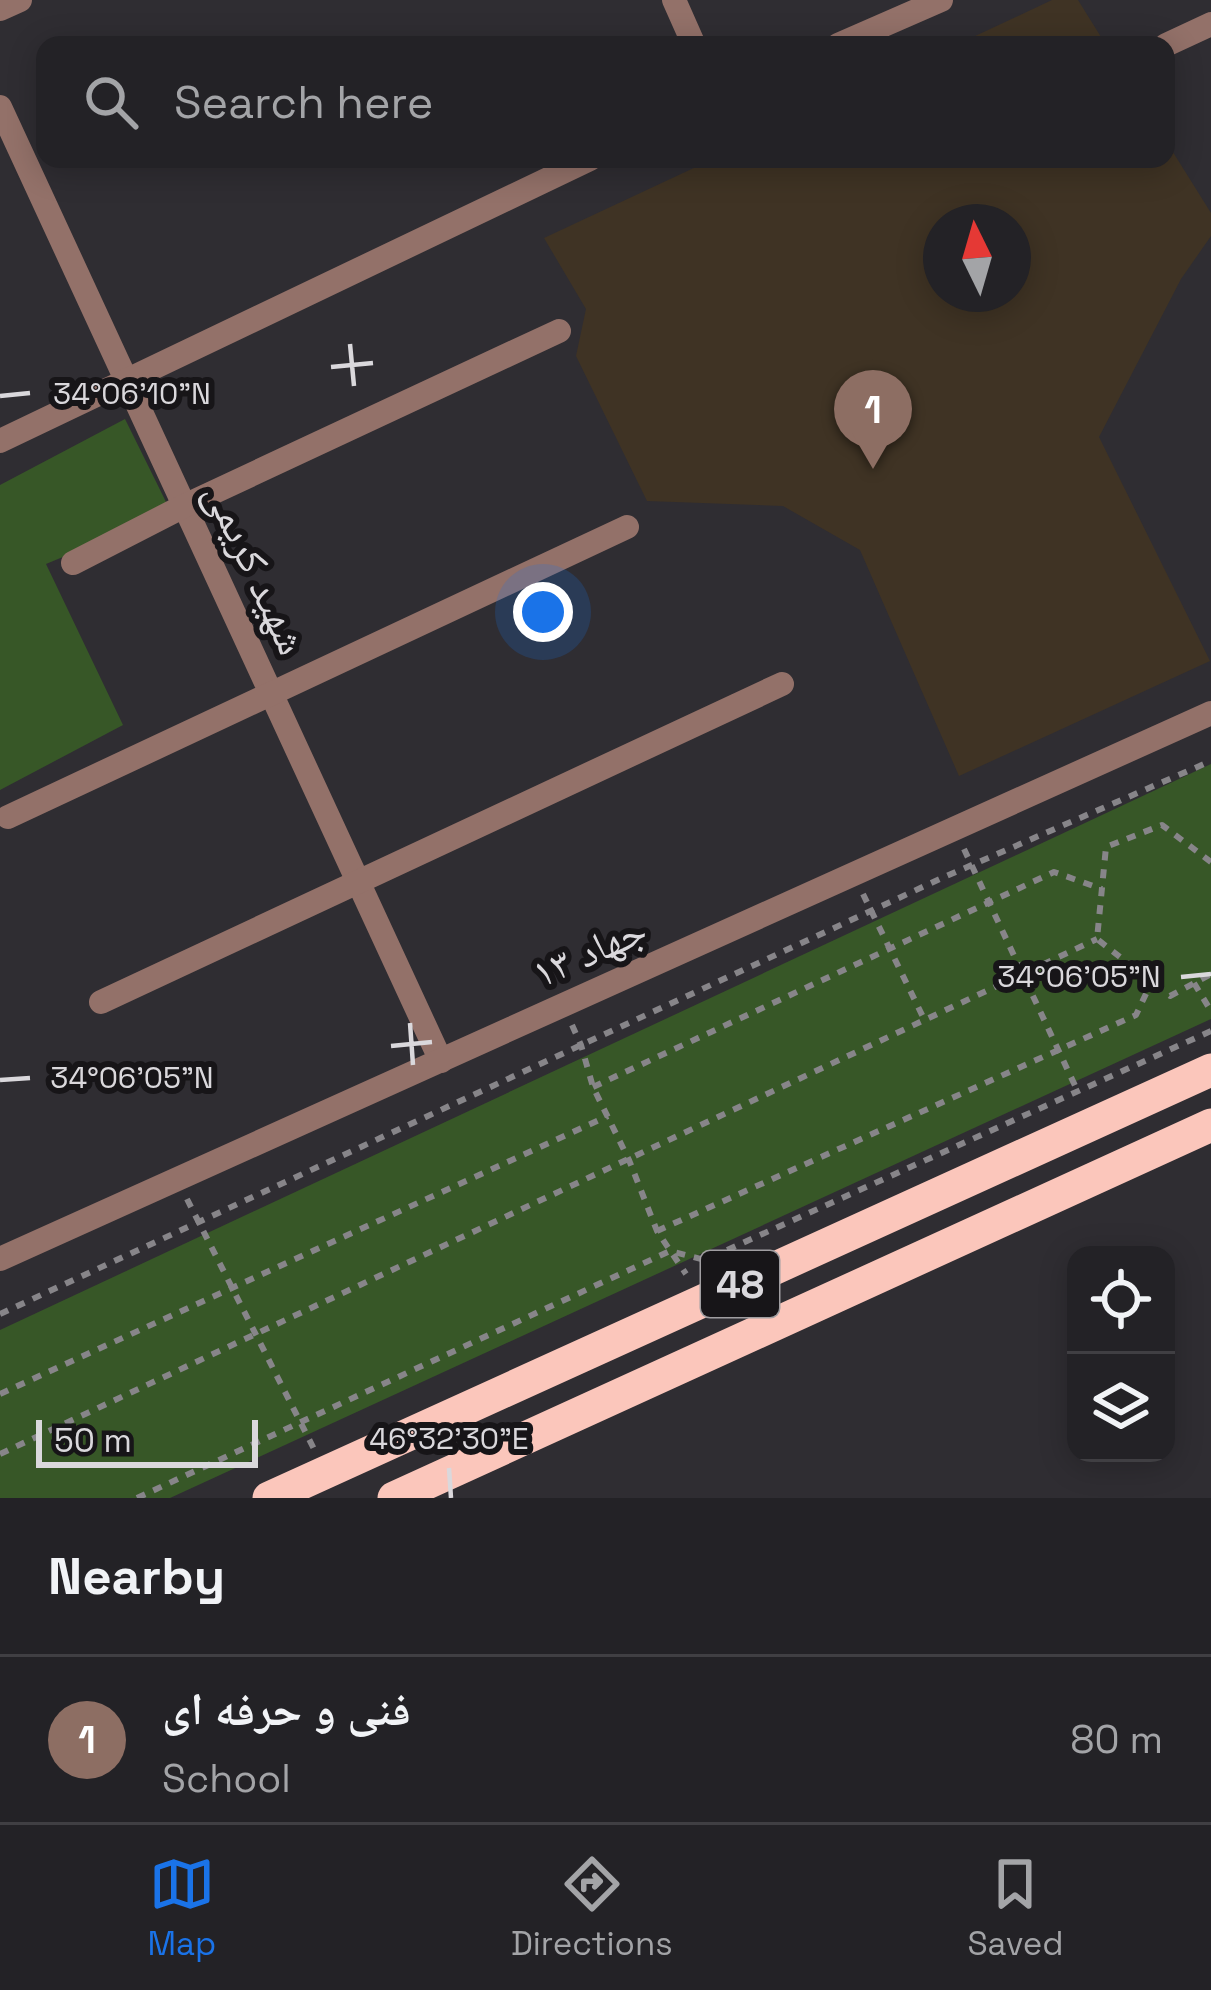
<!DOCTYPE html>
<html lang="en">
<head>
<meta charset="utf-8">
<style>
	body { margin:0; font-family:"Space Grotesk","Noto Naskh Arabic",sans-serif; background:#2f2f32; color:#f1f3f6 }
	.controls { position:absolute; right:36px; bottom:36px; display:grid; overflow:hidden; border-radius:24px; box-shadow:0 6px 30px #0003 }
	.controls button { width:108px; height:108px; display:grid; place-items:center; padding:0; border:0; border-bottom:3px solid #403f43; background:#232226; color:#f1f3f6; font:60px sans-serif }
	.compass { position:absolute; left:923px; top:204px; width:108px; height:108px; border-radius:50%; background:#232226; box-shadow:0 6px 30px #0003; rotate:355deg }
	.scale { position:absolute; left:36px; bottom:30px; width:222px; box-sizing:border-box; padding-left:12px; border:6px solid #dad8dc; border-top:0; font-size:33px; line-height:42px; white-space:nowrap; color:#dad8dc; -webkit-text-stroke:9px #171518; paint-order:stroke }
	.you { position:absolute; left:543px; top:612px; width:42px; height:42px; margin:-30px; border:9px solid #fff; border-radius:50%; background:#1a73e8; box-shadow:0 0 0 18px #1a73e833 }
	.badge { display:grid; place-items:center; width:78px; height:78px; border-radius:50%; background:#1a73e8; color:#fff; font-size:39px; font-weight:700 }
	.pin { position:absolute; translate:-50% -99px; filter:drop-shadow(0 3px 6px #0008) }
	.pin::after { content:''; position:absolute; top:63px; width:42px; height:36px; background:inherit; clip-path:polygon(0 0,100% 0,50% 100%) }
	.list { margin:0; padding:0; list-style:none }
	h2 { display:flex; justify-content:space-between; align-items:center; height:156px; margin:0; padding:0 48px; font-size:51px }
	h2 small { font-size:39px; font-weight:400; color:#a3a4a7 }
	.list li { display:grid; grid-template-columns:78px 1fr auto; gap:36px; align-items:center; box-sizing:border-box; height:168px; padding:0 48px; border-top:3px solid #403f43 }
	.list b { display:block; font-size:45px; white-space:nowrap }
	.list p { margin:0; font-size:39px; white-space:nowrap; color:#a3a4a7 }
	.list em { font-size:39px; font-style:normal; color:#a3a4a7 }
	.icon { flex:none; width:66px; height:66px; fill:none; stroke:currentColor; stroke-width:2; stroke-linecap:round; stroke-linejoin:round }
	.map { position:relative; flex:none; width:1211px; height:1498px; overflow:hidden }
	.search { position:absolute; background:#232226; box-shadow:0 6px 30px #0003; left:36px; right:36px; top:36px; height:132px; display:flex; align-items:center; gap:30px; box-sizing:border-box; padding:0 42px; border-radius:24px; color:#a3a4a7; font-size:45px }
	.sheet { height:324px; background:#232226 }
	nav { display:flex; justify-content:space-around; align-items:center; box-sizing:border-box; height:168px; border-top:3px solid #403f43; background:#232226; font-size:33px; color:#a3a4a7 }
	nav a { display:grid; justify-items:center; gap:6px }
	nav .on { color:#1a73e8 }
	.map>svg:first-child { display:block }
</style>
</head>
<body>
<div class="map">
<svg width="1211" height="1498" viewBox="0 0 1211 1498">
	<rect width="100%" height="100%" fill="#2f2d32"/>
	<g fill="#3f3324" fill-rule="evenodd">
		<polygon points="1052,0 1078,0 1106,45 956,45"/>
		<path d="M1166,141L1211,213V236L1181,279L1099,437L1210,661L959,776L860,550L783,506L647,501L576,356L586,309L544,238L713,159H1166ZM941,222H1013V294H941Z"/>
	</g>
	<g fill="#375727">
		<polygon points="125,419 171,512 46,564 123,725 0,790 0,485"/>
		<polygon points="1211,764 1211,1019 170,1498 0,1498 0,1330"/>
	</g>
	<g fill="none" stroke-linecap="round" stroke-linejoin="round">
		<g stroke="#878589" stroke-width="6" stroke-dasharray="9 9" stroke-linecap="butt">
			<polyline points="964,849 1078,1092"/>
			<polyline points="1211,862 1162,825 1106,847 1097,939 1170,996 1211,974"/>
			<polyline points="863,894 925,1021"/>
			<polyline points="1194,983 1211,1011"/>
			<polyline points="572,1025 581,1045 593,1087 629,1160 657,1231 686,1274"/>
			<polyline points="593,1087 1054,872 1102,889"/>
			<polyline points="187,1199 314,1449"/>
			<polyline points="657,1231 1136,1015 1152,981"/>
			<polyline points="0,1314 942,878 1211,761"/>
			<polyline points="0,1394 608,1116"/>
			<polyline points="0,1454 1097,939"/>
			<polyline points="137,1498 670,1251 705,1260 1211,1031"/>
		</g>
		<g stroke="#937169" stroke-width="24">
			<polyline points="674,0 694,45"/>
			<polyline points="0,9 20,0"/>
			<polyline points="838,45 941,0"/>
			<polyline points="1166,45 1211,24"/>
			<polyline points="0,107 441,1061"/>
			<polyline points="0,441 590,159"/>
			<polyline points="73,563 184,506 559,331"/>
			<polyline points="8,817 627,527"/>
			<polyline points="101,1002 782,684"/>
			<polyline points="0,1259 1211,713"/>
		</g>
		<g stroke="#fbc6bb" stroke-width="33">
			<polyline points="269,1498 1211,1070"/>
			<polyline points="394,1498 1211,1125"/>
		</g>
	</g>
	<path fill="none" stroke="#dad8dc" stroke-width="4.5" d="M350,344L354,386M331,367L373,363M0,396L30,393M1181,977L1211,974M410,1023L413,1065M391,1046L432,1042M0,1080L30,1078M449,1468L451,1498"/>
	<g text-anchor="middle" dominant-baseline="central" stroke-width="12" stroke-linejoin="round" paint-order="stroke">
		<rect fill="#171518" stroke="#a09ea1" stroke-width="3" x="701" y="1251" width="78" height="66" rx="9"/>
		<g font-size="39" font-weight="bold" fill="#dad8dc">
			<text x="740" y="1284">48</text>
		</g>
		<g font-size="42" fill="#dad8dc" stroke="#171518">
			<text transform="translate(256 568) rotate(65)">شهید کریمی</text>
			<text transform="translate(589 951) rotate(-24)">جهاد ۱۳</text>
		</g>
	</g>
	<g font-size="30" text-anchor="middle" fill="#dad8dc" stroke="#171518" stroke-width="12" stroke-linejoin="round" paint-order="stroke">
		<text x="132" y="404">34°06'10"N</text>
		<text x="1079" y="987">34°06'05"N</text>
		<text x="132" y="1088">34°06'05"N</text>
		<text x="449" y="1449">46°32'30"E</text>
	</g>
</svg>
<div class="controls">
<button><svg class="icon" aria-label="locate" viewBox="0 0 24 24"><circle cx="12" cy="12" r="6"/><path d="M12 2v4M12 18v4M2 12h4M18 12h4"/></svg></button>
<button><svg class="icon" aria-label="layers" viewBox="0 0 24 24"><path d="M12 4l9 5-9 5-9-5zM3 14l9 5 9-5"/></svg></button>
</div>
<svg class="compass" viewBox="-18 -18 36 36"><path d="M0-13l5 13h-10z" fill="#e53935"/><path d="M0 13l5-13h-10z" fill="#a3a4a7"/></svg>
<div class="scale">50 m</div>
<div class="you"></div>
<div class="pin badge" style="left:873px;top:469px;background:#8d6e63">1</div>
<div class="search"><svg class="icon" aria-label="search" viewBox="0 0 24 24"><circle cx="10" cy="10" r="6"/><path d="M15 15l6 6"/></svg>Search here</div>
</div>
<section class="sheet">
<h2>Nearby<small></small></h2>
<ul class="list">
<li><span class="badge" style="background:#8d6e63">1</span><div><b>فنی و حرفه ای</b><p>School</p></div><em>80 m</em></li>
</ul>
</section>
<nav>
<a class="on"><svg class="icon" aria-label="map" viewBox="0 0 24 24"><path d="M3 6l6-2 6 2 6-2v14l-6 2-6-2-6 2zM9 4v14M15 6v14"/></svg>Map</a>
<a><svg class="icon" aria-label="directions" viewBox="0 0 24 24"><path d="M12 3l9 9-9 9-9-9zM9 14v-3h6M13 9l2 2-2 2"/></svg>Directions</a>
<a><svg class="icon" aria-label="saved" viewBox="0 0 24 24"><path d="M7 4h10v16l-5-4-5 4z"/></svg>Saved</a>
</nav>
</body>
</html>
